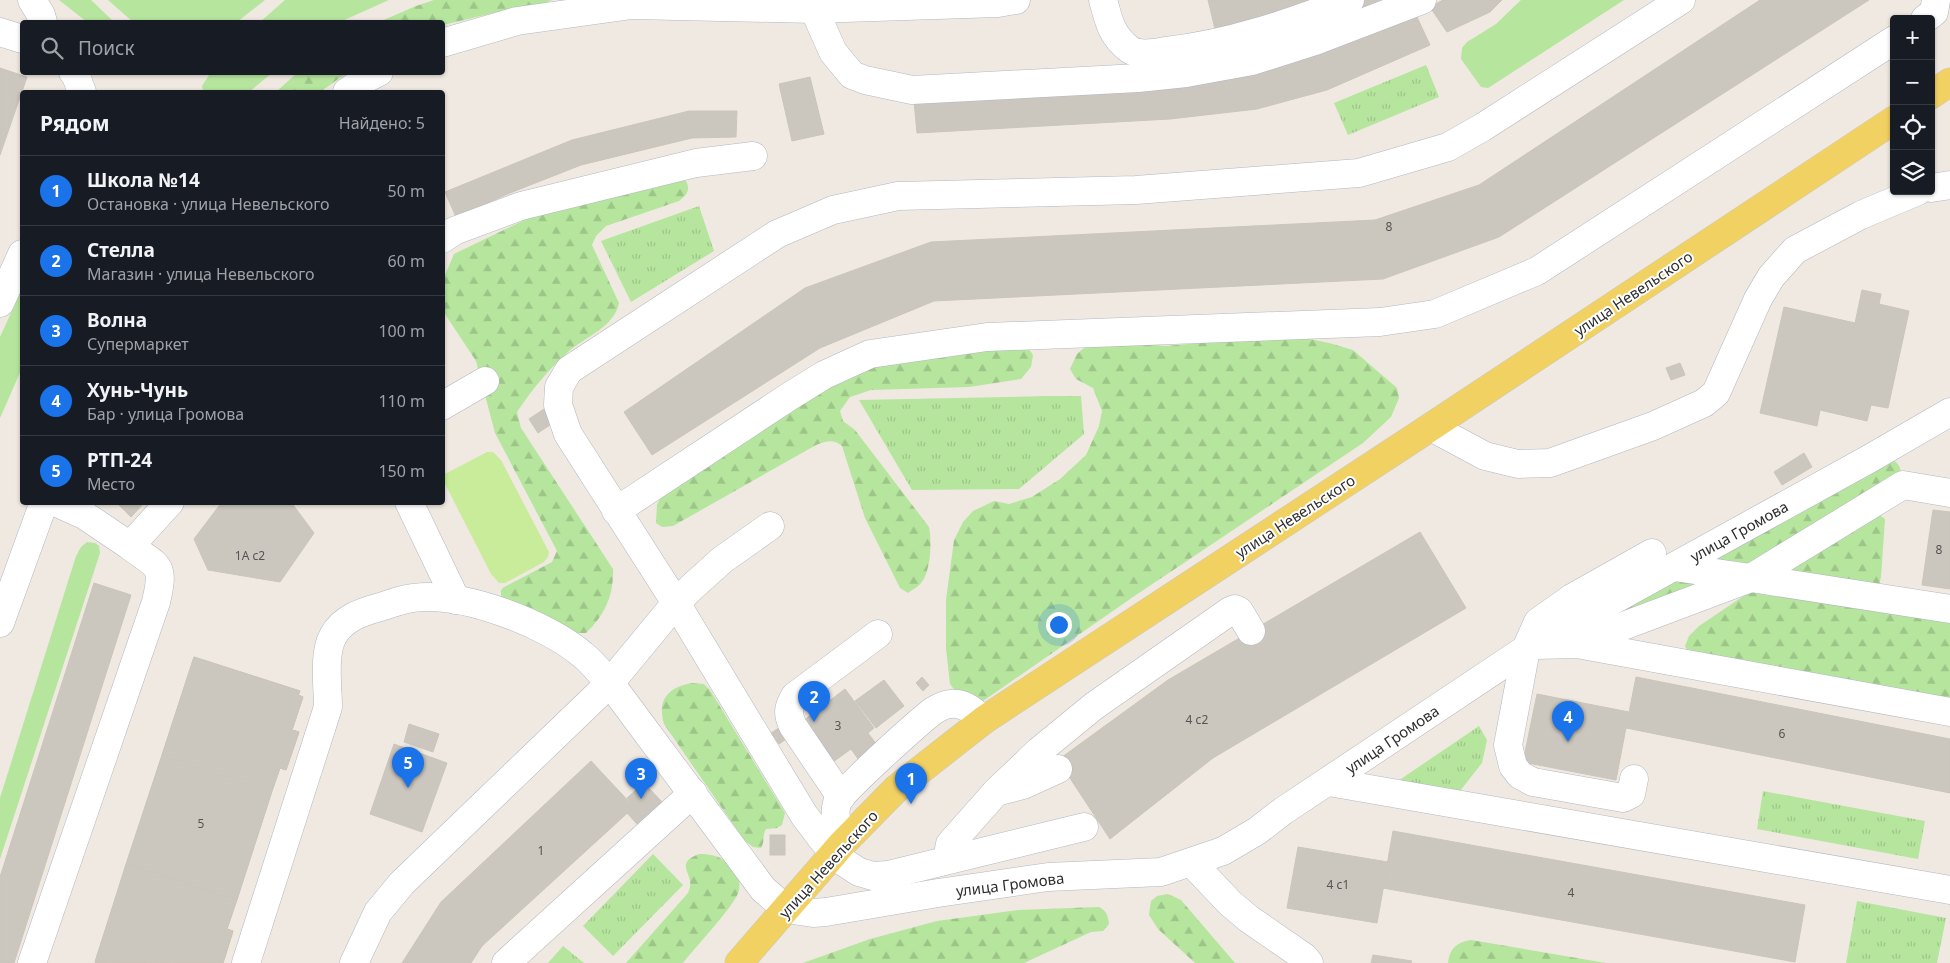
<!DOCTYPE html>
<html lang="ru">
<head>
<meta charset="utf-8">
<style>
	body { margin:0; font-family:"Noto Sans",sans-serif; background:#242831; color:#f1f3f6 }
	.controls { position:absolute; right:15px; top:15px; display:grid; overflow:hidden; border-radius:5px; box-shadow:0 1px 4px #0004 }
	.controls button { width:45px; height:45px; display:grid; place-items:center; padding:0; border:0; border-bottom:1px solid #363941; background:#171b24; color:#f1f3f6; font:25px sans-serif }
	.you { position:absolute; left:1058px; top:624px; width:18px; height:18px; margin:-12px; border:4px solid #fff; border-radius:50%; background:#1a73e8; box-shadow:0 0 0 8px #1a73e833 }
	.badge { display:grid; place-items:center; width:32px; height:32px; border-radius:50%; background:#1a73e8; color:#fff; font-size:16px; font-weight:700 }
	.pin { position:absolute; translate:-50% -41px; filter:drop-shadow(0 1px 2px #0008) }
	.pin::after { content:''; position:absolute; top:26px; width:18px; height:15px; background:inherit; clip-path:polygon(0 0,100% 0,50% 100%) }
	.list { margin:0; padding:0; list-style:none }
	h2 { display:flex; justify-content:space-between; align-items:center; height:65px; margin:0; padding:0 20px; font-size:21px }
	h2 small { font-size:16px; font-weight:400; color:#9ea1a6 }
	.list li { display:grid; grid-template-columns:32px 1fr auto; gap:15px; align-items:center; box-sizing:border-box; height:70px; padding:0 20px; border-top:1px solid #363941 }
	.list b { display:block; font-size:19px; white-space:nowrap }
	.list p { margin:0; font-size:16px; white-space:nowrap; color:#9ea1a6 }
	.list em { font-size:16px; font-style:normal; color:#9ea1a6 }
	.icon { flex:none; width:28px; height:28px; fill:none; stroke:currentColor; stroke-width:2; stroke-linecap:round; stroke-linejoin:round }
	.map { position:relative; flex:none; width:1950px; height:963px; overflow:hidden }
	.search { position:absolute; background:#171b24; box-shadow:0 1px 4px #0004; left:20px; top:20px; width:425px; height:55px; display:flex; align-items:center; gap:12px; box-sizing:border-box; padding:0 18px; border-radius:5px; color:#9ea1a6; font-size:19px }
	.panel { position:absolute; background:#171b24; box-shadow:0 1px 4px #0004; left:20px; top:90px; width:425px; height:415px; border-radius:5px }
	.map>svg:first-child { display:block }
</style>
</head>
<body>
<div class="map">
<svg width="1950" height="963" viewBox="0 0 1950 963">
	<defs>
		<pattern id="forest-firs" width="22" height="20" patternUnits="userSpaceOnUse" patternTransform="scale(1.25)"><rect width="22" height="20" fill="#b6e59e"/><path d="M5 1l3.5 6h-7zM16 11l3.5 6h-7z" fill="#9dc588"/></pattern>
		<pattern id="park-tufts" width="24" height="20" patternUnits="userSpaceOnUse" patternTransform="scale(1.25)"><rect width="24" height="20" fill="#b6e59e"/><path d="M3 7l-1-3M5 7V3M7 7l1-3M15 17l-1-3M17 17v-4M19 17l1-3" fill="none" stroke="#9dc588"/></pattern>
	</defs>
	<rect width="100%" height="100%" fill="#efe9e1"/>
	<g fill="#b6e59e">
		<polygon points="59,0 91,0 114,22 87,22"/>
		<polygon points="108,0 265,0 237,22 133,22"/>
		<polygon points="285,0 389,0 340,22 260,22"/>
		<polygon points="1521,0 1624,0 1488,88 1481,87 1461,59 1462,48 1467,42 1496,24"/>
		<polygon points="211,72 272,72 272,73 249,92 203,92 202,86"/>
		<polygon points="22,289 22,368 0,418 0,337"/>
		<polygon points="87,542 95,543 99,546 100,553 0,859 0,798 76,556 81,547"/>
	</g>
	<g fill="url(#forest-firs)">
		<polygon points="434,0 552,0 540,5 510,9 443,25 442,22 379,22 416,6"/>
		<polygon points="298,72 347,72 347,73 320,92 276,92"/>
		<path d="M682,179L686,181C691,191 686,195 679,201L606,226L596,236L592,245L619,303C614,328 584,337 567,353C548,370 531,391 517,412L521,428L613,569C614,595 605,615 586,633H576L501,601V590L504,587L552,562L557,551L495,433L476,361L443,311V280L454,254L545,210Z"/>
		<polygon points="1291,335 1329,343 1353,350 1397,388 1399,398 1391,417 1363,443 1133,597 986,699 979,703 956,692 950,684 946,648 946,600 954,540 963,522 973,511 994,501 1009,504 1032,497 1060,479 1086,455 1099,426 1102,411 1093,388 1076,379 1070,369 1077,354 1086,346 1122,342 1166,346"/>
		<path d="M994,346L1029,349L1033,355L1031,367L1021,379L969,387L871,390L850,397L840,411L843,421L855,430L929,527C932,541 931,572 921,583C918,587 912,590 908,593L900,588L865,518L842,446C833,439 827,441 816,445L673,526L662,527L656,523L657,505L661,496L803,398L868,366Z"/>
		<path d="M1888,458C1896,461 1900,464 1901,473L1744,574L1599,620Z"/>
		<polygon points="1878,514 1885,519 1881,577 1879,585 1791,579 1786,567"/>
		<polygon points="1758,591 1950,620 1950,703 1688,652 1685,646 1689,636 1699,626 1748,593"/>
		<path d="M692,683L704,684L710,690L785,813L782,825L777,828L766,829C762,835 765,842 761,848L753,847L744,840L664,724C657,700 668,687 692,683Z"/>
		<path d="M699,854C712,854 721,856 730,866C737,872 741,880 739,890C738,902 693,950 683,963H626L688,893C698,874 671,865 699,854Z"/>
		<polygon points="1168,894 1181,900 1235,963 1195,963 1158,929 1149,915 1151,901 1157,896"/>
		<path d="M1099,907C1107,911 1108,916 1109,924L1103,931L1091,932L1024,963H803L870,939L937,921L1018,910Z"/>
		<path d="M1471,940L1606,963H1448C1449,949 1457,942 1471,940Z"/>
	</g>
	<g fill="url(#park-tufts)">
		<polygon points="1426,65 1439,97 1348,135 1334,103"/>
		<polygon points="699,206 714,251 631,302 601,241"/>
		<polygon points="1050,396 1081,396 1084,434 1019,489 912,490 859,400"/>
		<polygon points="1479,726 1487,740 1482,763 1456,796 1395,783"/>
		<polygon points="1763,791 1925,821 1918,859 1757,829"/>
		<polygon points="653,854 683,885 613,956 583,926"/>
		<polygon points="1857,901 1946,918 1937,963 1846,963"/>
		<polygon points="563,946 584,963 548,963"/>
	</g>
	<polygon fill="#c9ec9a" points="487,452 493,452 501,460 549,552 548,557 544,562 505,583 499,583 491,574 444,482 445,474"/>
	<g fill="#cbc7bf" stroke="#cbc5ba">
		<polygon points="1208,0 1382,0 1304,30 1215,29"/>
		<polygon points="1443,0 1502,0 1490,12 1447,32 1430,7"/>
		<polygon points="1760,0 1869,0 1499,237 1383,279 934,301 820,348 652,455 624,412 805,288 931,242 1375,220 1479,185"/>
		<polygon points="1417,17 1430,45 1327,90 1257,109 1170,119 917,133 914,101 1173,86 1256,75 1321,53"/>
		<polygon points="0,68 27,77 0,155"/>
		<polygon points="810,77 824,134 792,141 779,84"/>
		<polygon points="689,111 737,111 736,137 692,138 581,165 510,193 456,217 445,192 572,140"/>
		<polygon points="1862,290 1881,294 1879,304 1909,311 1888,408 1871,405 1867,421 1820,410 1817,426 1760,413 1784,307 1855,323"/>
		<polygon points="1680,363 1685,375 1671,380 1666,368"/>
		<polygon points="550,405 559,419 538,433 529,419"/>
		<polygon points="1804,453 1812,467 1782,485 1774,472"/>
		<polygon points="116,502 145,502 131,517"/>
		<polygon points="222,502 291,502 314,533 280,582 208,570 194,539"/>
		<polygon points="1933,510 1950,512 1950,589 1922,585"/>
		<polygon points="1420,532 1466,608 1213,758 1110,839 1058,760 1168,680"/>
		<polygon points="94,583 131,595 14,963 0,963 0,877"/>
		<polygon points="194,657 300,691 298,695 303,697 292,730 299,732 286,770 280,768 272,791 162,755"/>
		<polygon points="194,657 300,691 298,695 303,697 292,730 299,732 286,770 280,768 272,791 227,929 233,931 223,963 98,963 95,962"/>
		<polygon points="922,677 929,685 923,691 916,683"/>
		<polygon points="1636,677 1950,739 1950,793 1626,728"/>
		<polygon points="884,680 904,706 876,728 855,701"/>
		<polygon points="845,689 874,728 868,733 880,749 861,763 851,749 833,762 803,721"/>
		<polygon points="1537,694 1629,712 1616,780 1523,762"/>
		<polygon points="409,724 439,734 433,752 404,742"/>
		<polygon points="782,726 789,737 779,744 771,733"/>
		<polygon points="394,744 447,763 422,832 370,814"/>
		<polygon points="162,755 272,791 237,900 126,864"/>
		<polygon points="591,761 634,807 482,946 471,963 402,963 441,902"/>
		<polygon points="644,783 663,803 638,825 627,813 634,807 627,798"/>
		<polygon points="1393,831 1805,905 1795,962 1383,888"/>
		<rect x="770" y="835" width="15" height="20"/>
		<polygon points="1298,847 1388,862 1377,923 1287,908"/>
		<polygon points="126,864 237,900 227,929 233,931 223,963 95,962"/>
		<polygon points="1373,955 1412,961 1411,963 1371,963"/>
	</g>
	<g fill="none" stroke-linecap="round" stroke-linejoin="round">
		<g stroke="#b4b7c1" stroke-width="29">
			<g id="minor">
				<polyline points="32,0 41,15 43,22"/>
				<path d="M1103,0C1109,21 1111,35 1129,49C1138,56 1155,53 1166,51C1230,44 1290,23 1350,0"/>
				<polyline points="814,9 833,52 852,75 865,80 912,90 1138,78 1186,73 1252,61 1315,41 1422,0"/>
				<polyline points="1925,19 1934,12 1936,0"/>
				<polyline points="0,32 22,39"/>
				<polyline points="442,43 517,21 632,5 814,9 998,3 1016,0"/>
				<polyline points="73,72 76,76 82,92"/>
				<polyline points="347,92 367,78 379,72"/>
				<polyline points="1931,188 1950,185"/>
				<polyline points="442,239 454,231 521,206 696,163 753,156"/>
				<polyline points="0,303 22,254"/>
				<polyline points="442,406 485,381"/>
				<polyline points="1431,427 1485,456 1518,464 1550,463 1653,426 1704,403 1716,393 1758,299 1771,277 1795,250 1861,215 1918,191"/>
				<polyline points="55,502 84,515 130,546 170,502"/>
				<polyline points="409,502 456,600"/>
				<polyline points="616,511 790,396 824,375 870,354 987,337 1380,322 1435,314 1537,271 1894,40"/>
				<polyline points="1674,567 1751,578 1903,485 1950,493"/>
				<polyline points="0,623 44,502"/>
				<polyline points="1578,643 1751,578 1950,609"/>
				<polyline points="1536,645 1577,644 1950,712"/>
				<polyline points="1634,779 1631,794 1623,798 1533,782 1520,775 1513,766 1508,745 1526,649 1538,622 1572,598 1652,553"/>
				<polyline points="1329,782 1950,890"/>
				<polyline points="996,792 1039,751 1094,706 1230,611 1235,609 1239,611 1251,631"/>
				<path d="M841,797L793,726C787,714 788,707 795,696L878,634"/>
				<polyline points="1084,827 888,875 873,876 859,872 842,861 822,839 804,815 676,603 568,434 558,405 559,387 569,370 777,234 833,210 898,196 1136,190 1359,173 1448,147 1483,127 1681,0"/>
				<path d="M842,844C838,832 833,816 837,803C842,790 919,722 933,711C938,708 945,704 951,704C964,702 974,712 984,720"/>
				<polyline points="947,860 950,844 996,792 1023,785 1058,769"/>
				<polyline points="1192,863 1230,903 1249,919 1304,957 1309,963"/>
				<path d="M32,963L156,602C165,563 159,568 130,546"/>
				<path d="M246,963L328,707C328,687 323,654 333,636C343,618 362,612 380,607C391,604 402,599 413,598C462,591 547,624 583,655C593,663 601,674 610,683L763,889L786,909L813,913L826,912L938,893L1048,877L1161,872L1223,851L1257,831L1283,811L1532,645L1869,459L1950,412"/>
				<polyline points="354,963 378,912 402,883 610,683 676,603 691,588 722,560 770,526"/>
				<polyline points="506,963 693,793"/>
			</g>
		</g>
		<g stroke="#c9c9c9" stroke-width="29">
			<g id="major">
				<polyline points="1931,95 1950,82"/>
				<polyline points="739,963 842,844 896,789 984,720 1414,438 1894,120"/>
			</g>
		</g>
		<use href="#minor" stroke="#fff" stroke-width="28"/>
		<use href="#major" stroke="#f2d163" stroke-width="28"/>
	</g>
	<g text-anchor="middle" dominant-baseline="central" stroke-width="4" stroke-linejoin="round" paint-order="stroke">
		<g font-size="12" fill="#555452">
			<text x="1389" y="226">8</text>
			<text x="1939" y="549">8</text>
			<text x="250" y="555">1А с2</text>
			<text x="1197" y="719">4 с2</text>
			<text x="838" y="725">3</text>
			<text x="1782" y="733">6</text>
			<text x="201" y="823">5</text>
			<text x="541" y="850">1</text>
			<text x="1338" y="884">4 с1</text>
			<text x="1571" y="892">4</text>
		</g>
		<g font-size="15" fill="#2e2e2e" stroke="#fff">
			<text transform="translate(1633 293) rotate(-34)">улица Невельского</text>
			<text transform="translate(1295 516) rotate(-33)">улица Невельского</text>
			<text transform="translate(1739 531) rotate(-29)">улица Громова</text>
			<text transform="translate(1392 739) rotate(-34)">улица Громова</text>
			<text transform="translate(828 864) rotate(-48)">улица Невельского</text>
			<text transform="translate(1010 884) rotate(-7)">улица Громова</text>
		</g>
	</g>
</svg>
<div class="controls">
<button>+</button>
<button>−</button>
<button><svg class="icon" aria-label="locate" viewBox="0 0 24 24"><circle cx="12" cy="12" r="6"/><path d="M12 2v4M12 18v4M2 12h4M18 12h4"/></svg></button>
<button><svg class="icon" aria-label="layers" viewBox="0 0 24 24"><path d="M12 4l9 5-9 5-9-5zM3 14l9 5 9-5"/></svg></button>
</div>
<div class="you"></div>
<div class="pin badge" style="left:911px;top:804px">1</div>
<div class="pin badge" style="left:814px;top:722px">2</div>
<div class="pin badge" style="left:641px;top:799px">3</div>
<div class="pin badge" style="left:1568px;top:742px">4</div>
<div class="pin badge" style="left:408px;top:788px">5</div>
<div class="search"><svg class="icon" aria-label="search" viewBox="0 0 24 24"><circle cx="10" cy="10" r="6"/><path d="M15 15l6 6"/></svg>Поиск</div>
<section class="panel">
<h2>Рядом<small>Найдено: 5</small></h2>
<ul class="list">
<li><span class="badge">1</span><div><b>Школа №14</b><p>Остановка · улица Невельского</p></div><em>50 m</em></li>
<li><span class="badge">2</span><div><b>Стелла</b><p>Магазин · улица Невельского</p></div><em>60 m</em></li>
<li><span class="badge">3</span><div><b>Волна</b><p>Супермаркет</p></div><em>100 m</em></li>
<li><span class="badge">4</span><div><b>Хунь-Чунь</b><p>Бар · улица Громова</p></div><em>110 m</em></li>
<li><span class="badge">5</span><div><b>РТП-24</b><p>Место</p></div><em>150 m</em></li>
</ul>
</section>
</div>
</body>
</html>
